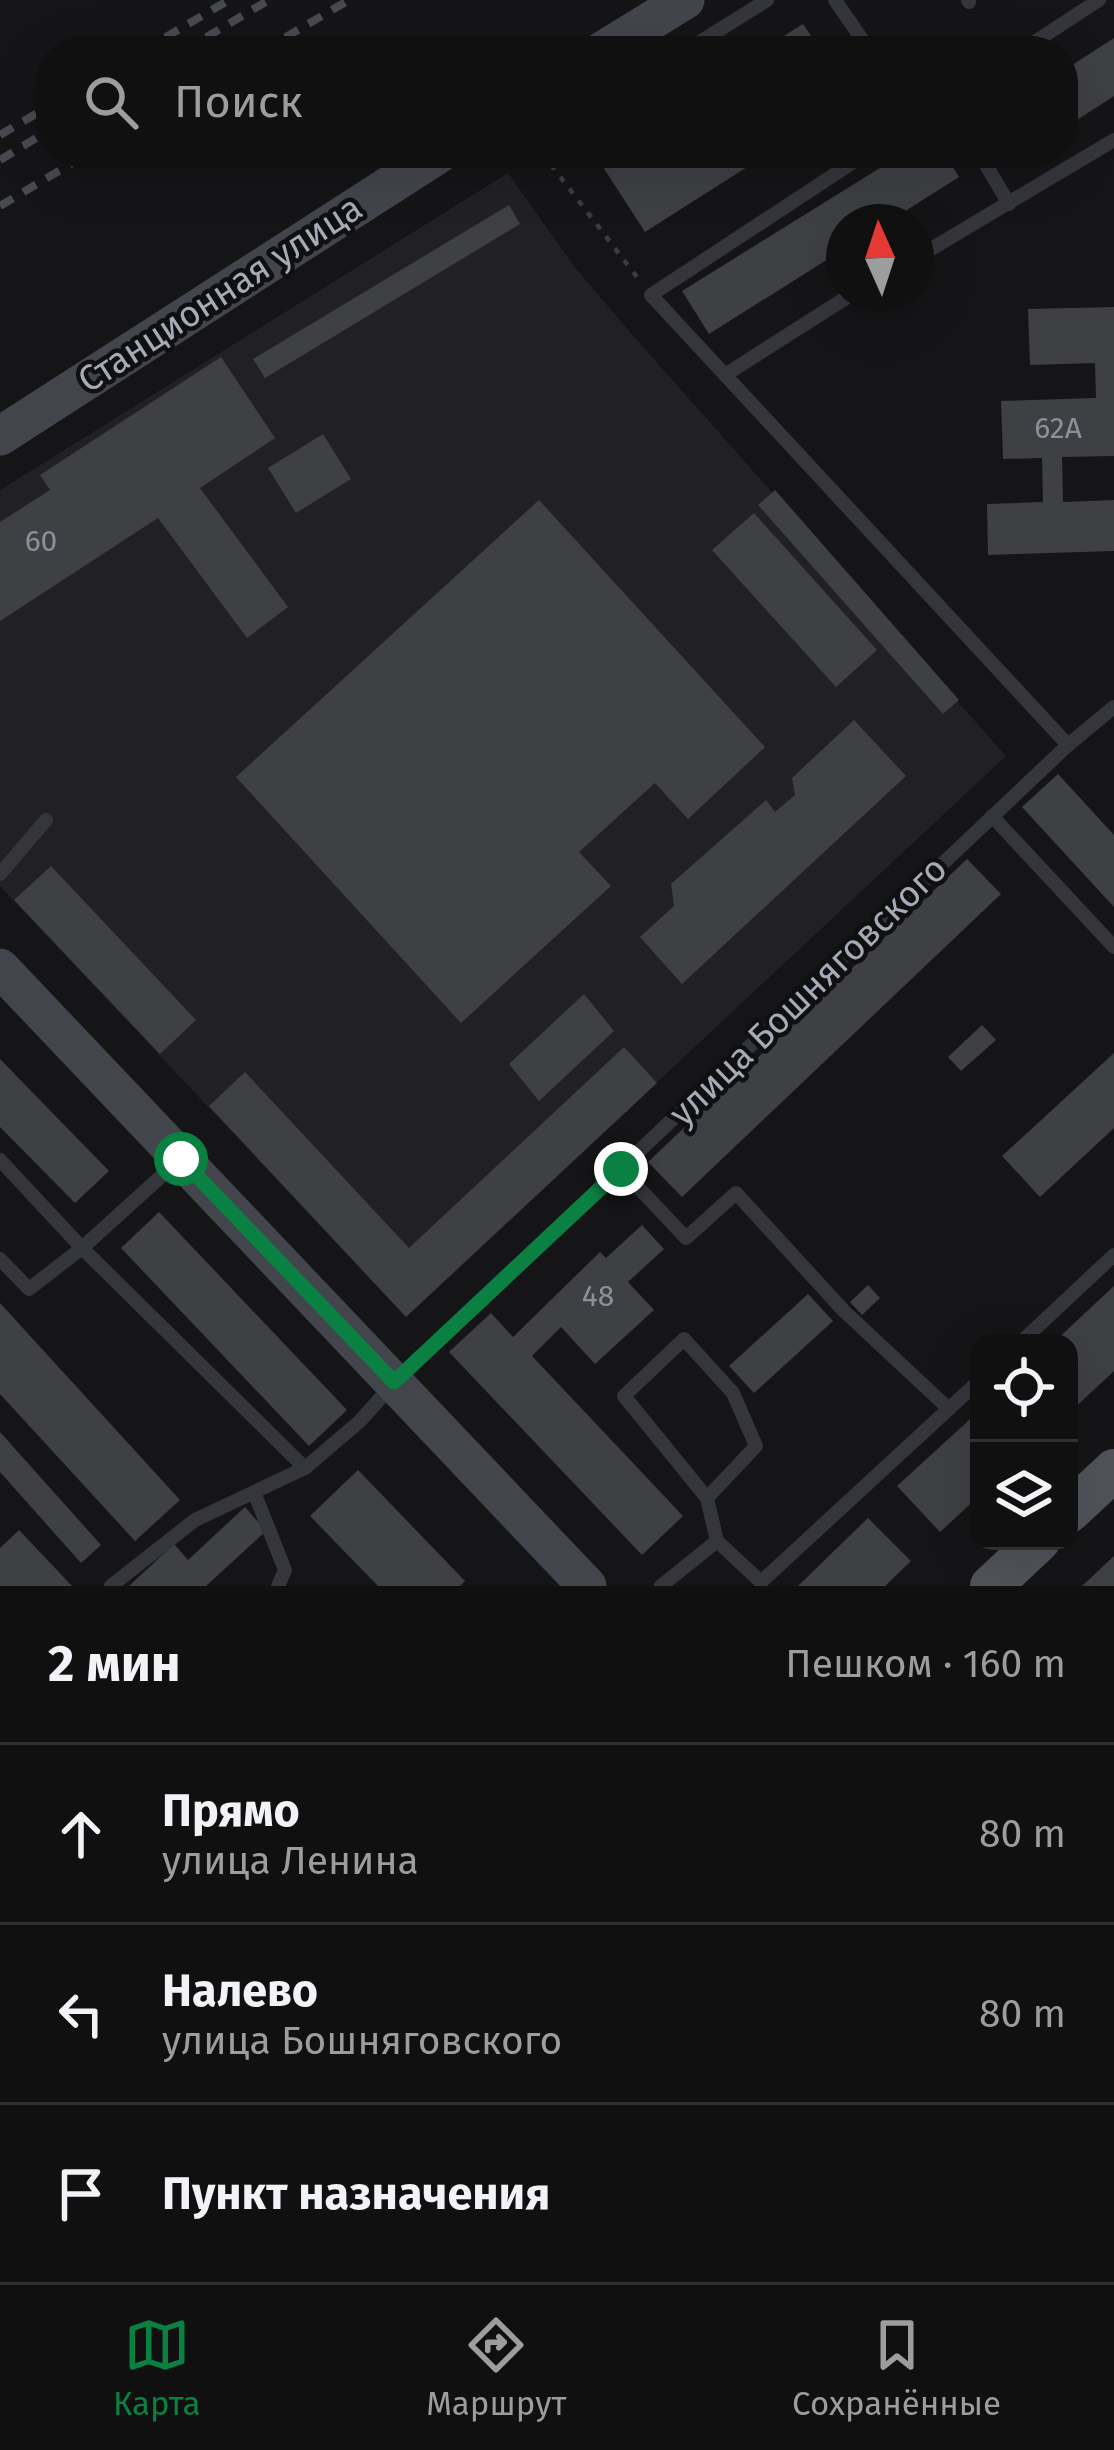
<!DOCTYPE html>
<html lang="ru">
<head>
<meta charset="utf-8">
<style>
	body { margin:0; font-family:"Fira Sans",sans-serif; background:#19191a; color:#f1f3f6 }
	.controls { position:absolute; right:36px; bottom:36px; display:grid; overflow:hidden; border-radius:24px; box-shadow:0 12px 48px #0002 }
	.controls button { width:108px; height:108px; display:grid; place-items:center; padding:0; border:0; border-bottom:3px solid #303031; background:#101011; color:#f1f3f6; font:60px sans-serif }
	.compass { position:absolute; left:826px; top:204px; width:108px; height:108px; border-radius:50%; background:#101011; box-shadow:0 12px 48px #0002; rotate:357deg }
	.stop { position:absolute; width:36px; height:36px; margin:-27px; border:9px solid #0b8043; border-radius:50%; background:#fff }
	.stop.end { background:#0b8043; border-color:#fff; box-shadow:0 3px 12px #0008 }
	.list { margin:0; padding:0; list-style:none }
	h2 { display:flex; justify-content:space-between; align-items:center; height:156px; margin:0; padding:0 48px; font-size:51px }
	h2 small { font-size:39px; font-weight:400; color:#9c9d9f }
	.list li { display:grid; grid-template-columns:78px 1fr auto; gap:36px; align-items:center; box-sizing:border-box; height:180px; padding:0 48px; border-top:3px solid #303031 }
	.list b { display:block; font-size:45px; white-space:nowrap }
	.list p { margin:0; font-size:39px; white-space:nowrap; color:#9c9d9f }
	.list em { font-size:39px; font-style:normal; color:#9c9d9f }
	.icon { flex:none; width:66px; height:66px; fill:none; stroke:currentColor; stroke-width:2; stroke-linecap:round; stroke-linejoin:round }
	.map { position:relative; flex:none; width:1114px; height:1586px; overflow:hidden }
	.search { position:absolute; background:#101011; box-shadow:0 12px 48px #0002; left:36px; right:36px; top:36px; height:132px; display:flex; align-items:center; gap:30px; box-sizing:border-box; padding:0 42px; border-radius:48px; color:#9c9d9f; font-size:45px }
	.sheet { height:696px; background:#101011 }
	nav { display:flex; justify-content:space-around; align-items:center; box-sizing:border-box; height:168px; border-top:3px solid #303031; background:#101011; font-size:33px; color:#9c9d9f }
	nav a { display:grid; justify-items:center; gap:6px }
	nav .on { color:#0b8043 }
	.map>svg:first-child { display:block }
</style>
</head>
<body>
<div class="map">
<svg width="1114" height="1586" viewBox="0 0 1114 1586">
	<rect width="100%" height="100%" fill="#151517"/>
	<polygon fill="#212124" points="508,173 573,265 629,331 1006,756 406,1317 0,886 0,490"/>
	<g fill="#3f4044">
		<polygon points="803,24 821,51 760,51"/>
		<polygon points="1114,38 1114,96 1063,129 1063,71"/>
		<polygon points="594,153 769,153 645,232"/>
		<polygon points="904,153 944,153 959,177 888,222 844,222 844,249 709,334 682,291"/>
		<polygon points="509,205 520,224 265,378 253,359"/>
		<polygon points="1114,307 1114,456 1062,457 1063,502 1114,500 1114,551 988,555 987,504 1043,502 1042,458 1003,459 1001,401 1096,398 1095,363 1030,365 1028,309"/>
		<polygon points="221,357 275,438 200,488 288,607 247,638 158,518 0,621 0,522 50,490 40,475"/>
		<polygon points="323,434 351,479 296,513 268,468"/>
		<polygon points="775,490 959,700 943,714 758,505"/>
		<polygon points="539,500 765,747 688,819 655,783 579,852 611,886 461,1023 236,777"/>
		<polygon points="754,513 877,650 836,687 712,550"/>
		<polygon points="854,720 906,776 682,984 640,937 674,906 671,884 766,800 775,812 795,795 792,778"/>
		<polygon points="1058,774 1114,835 1114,907 1022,807"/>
		<polygon points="967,859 1001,894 682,1197 648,1162"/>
		<polygon points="51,866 196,1020 160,1054 14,900"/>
		<polygon points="584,994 614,1031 539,1101 509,1064"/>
		<polygon points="982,1025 996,1040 961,1071 948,1057"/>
		<polygon points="624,1047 657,1083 406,1317 209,1106 245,1072 409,1248"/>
		<polygon points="1114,1053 1114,1128 1040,1197 1002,1156"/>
		<polygon points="0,1059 109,1171 75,1203 0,1127"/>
		<polygon points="159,1212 347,1410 309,1446 121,1248"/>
		<polygon points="642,1225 664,1249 628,1282 654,1310 595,1364 561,1327 532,1356 683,1516 642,1555 449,1352 491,1313 513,1337 600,1252 606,1258"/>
		<polygon points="868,1285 880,1298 862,1315 850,1302"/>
		<polygon points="1114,1286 1114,1371 1069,1413 1069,1343 1053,1343"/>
		<polygon points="808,1294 833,1321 754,1393 729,1366"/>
		<polygon points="0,1303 180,1500 135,1541 0,1394"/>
		<polygon points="979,1411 979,1496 940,1532 897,1486"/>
		<polygon points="0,1432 101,1545 81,1563 0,1472"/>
		<polygon points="358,1470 465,1581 460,1586 378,1586 310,1516"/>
		<polygon points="245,1507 266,1531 206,1586 129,1586 174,1544 188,1560"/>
		<polygon points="868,1518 911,1561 885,1586 798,1586"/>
		<polygon points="19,1530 72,1586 0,1586 0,1548"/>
		<polygon points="1114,1556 1114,1586 1082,1586"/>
	</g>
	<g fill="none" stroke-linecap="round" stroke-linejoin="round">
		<polyline stroke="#3b3d43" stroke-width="4.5" stroke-dasharray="6 9" stroke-linecap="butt" points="542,153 640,281"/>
		<g stroke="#35363c" stroke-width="14">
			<polyline points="835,0 870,51"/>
			<polyline points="968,0 969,2"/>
			<polyline points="692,47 767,0"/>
			<polyline points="1021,51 1099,0"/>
			<polyline points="867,153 651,295 1068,745"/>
			<polyline points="979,153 1009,204"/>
			<polyline points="916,258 1114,140"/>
			<polyline points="725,375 852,294"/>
			<polyline points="992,816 1114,947"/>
			<polyline points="0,874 46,820"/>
			<polyline points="0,1160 82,1248 177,1162"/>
			<polyline points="621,1169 686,1238 736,1193 844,1311 949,1409"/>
			<polyline points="0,1259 29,1289 82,1248 305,1468"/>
			<polyline points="1020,1343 1114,1255"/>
			<polyline points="254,1492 285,1570 278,1586"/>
			<polyline points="707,1498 756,1446 733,1393 684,1339 624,1396 707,1498 717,1541"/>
			<polyline points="111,1586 195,1520 305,1468 360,1421 394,1383 1068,745 1114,707"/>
			<polyline points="661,1586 717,1541 761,1582 979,1381"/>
		</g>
		<g stroke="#43454c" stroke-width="39">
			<polyline points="602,51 685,0"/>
			<polyline points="0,436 440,153"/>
			<polyline points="0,968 587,1586"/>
		</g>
		<g stroke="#51535b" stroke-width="42">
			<polyline points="1069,1512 1114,1470"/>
			<polyline points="991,1586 1039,1541"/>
		</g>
		<g stroke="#484a51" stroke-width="8" stroke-dasharray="15 12" stroke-linecap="butt">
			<polyline points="142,51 229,0"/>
			<polyline points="183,51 269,0"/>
			<polyline points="262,51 349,0"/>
			<polyline points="0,135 51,105"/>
			<polyline points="0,160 51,129"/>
			<polyline points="0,206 89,153"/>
		</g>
	</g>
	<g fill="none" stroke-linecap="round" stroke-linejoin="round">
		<polyline stroke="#0b8043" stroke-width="15" points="181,1159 394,1382 621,1169"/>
	</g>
	<g text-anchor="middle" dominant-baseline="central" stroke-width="9" stroke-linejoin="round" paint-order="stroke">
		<g font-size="30" fill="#8c909b">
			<text x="1058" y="428">62А</text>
			<text x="41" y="541">60</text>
			<text x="598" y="1296">48</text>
		</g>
		<g font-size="36" fill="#a6abb8" stroke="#101012">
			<text transform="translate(220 294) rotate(-33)">Станционная улица</text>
			<text transform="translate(808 991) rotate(-44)">улица Бошняговского</text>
		</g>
	</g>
</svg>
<div class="controls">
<button><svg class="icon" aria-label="locate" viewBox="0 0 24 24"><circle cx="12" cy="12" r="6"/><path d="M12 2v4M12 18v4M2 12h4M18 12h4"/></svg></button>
<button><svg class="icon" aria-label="layers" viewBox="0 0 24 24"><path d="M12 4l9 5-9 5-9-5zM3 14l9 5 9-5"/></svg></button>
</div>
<svg class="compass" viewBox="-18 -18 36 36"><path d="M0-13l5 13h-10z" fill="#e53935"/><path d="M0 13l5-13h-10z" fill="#9c9d9f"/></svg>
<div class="stop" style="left:181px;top:1159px"></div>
<div class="stop end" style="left:621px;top:1169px"></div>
<div class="search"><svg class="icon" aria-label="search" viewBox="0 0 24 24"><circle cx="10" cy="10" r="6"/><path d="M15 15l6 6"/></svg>Поиск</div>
</div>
<section class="sheet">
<h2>2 мин<small>Пешком · 160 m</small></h2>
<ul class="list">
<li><svg class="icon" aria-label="ahead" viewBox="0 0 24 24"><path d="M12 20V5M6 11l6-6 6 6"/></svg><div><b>Прямо</b><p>улица Ленина</p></div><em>80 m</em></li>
<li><svg class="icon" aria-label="left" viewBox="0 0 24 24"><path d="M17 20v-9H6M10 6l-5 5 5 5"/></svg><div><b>Налево</b><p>улица Бошняговского</p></div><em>80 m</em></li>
<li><svg class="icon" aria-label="arrive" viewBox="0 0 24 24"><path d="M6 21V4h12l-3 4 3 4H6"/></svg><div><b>Пункт назначения</b></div></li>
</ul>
</section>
<nav>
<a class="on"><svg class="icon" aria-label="map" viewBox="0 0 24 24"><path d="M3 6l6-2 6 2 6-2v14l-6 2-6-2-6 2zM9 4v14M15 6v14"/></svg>Карта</a>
<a><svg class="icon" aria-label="directions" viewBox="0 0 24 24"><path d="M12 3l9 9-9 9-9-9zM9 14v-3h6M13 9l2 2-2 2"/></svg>Маршрут</a>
<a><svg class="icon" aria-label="saved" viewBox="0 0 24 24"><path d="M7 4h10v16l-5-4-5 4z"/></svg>Сохранённые</a>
</nav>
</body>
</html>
